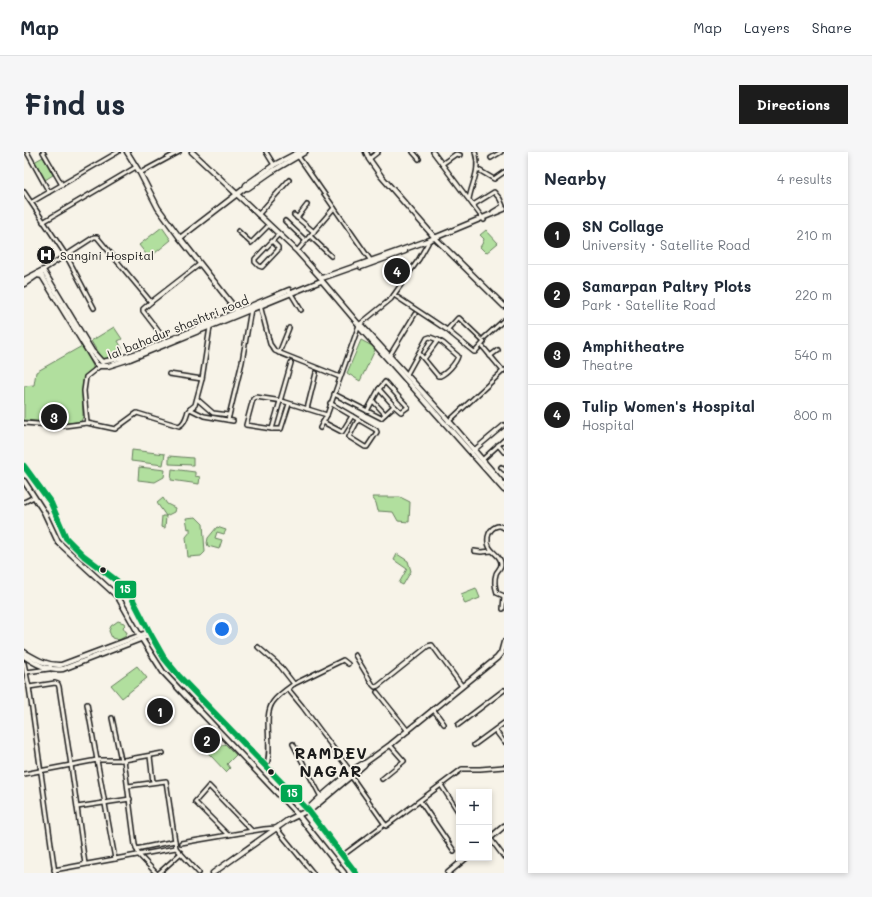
<!DOCTYPE html>
<html lang="en">
<head>
<meta charset="utf-8">
<style>
	body { margin:0; font-family:Mali,sans-serif; background:#f6f6f7; color:#1f2937 }
	.controls { position:absolute; right:12px; bottom:12px; display:grid; overflow:hidden; border-radius:0px; box-shadow:0 2px 6px #0003 }
	.controls button { width:36px; height:36px; display:grid; place-items:center; padding:0; border:0; border-bottom:1px solid #e0e1e3; background:#fff; color:#1f2937; font:20px sans-serif }
	.you { position:absolute; left:198px; top:477px; width:14px; height:14px; margin:-10px; border:3px solid #fff; border-radius:50%; background:#1a73e8; box-shadow:0 0 0 6px #1a73e833 }
	.badge { display:grid; place-items:center; width:26px; height:26px; border-radius:50%; background:#1c1c1c; color:#fff; font-size:13px; font-weight:700 }
	.pin { position:absolute; translate:-50% -50%; border:2px solid #fff; box-shadow:0 1px 4px #0006 }
	.list { margin:0; padding:0; list-style:none }
	h2 { display:flex; justify-content:space-between; align-items:center; height:52px; margin:0; padding:0 16px; font-size:17px }
	h2 small { font-size:13px; font-weight:400; color:#747a83 }
	.list li { display:grid; grid-template-columns:26px 1fr auto; gap:12px; align-items:center; box-sizing:border-box; height:60px; padding:0 16px; border-top:1px solid #e0e1e3 }
	.list b { display:block; font-size:15px; white-space:nowrap }
	.list p { margin:0; font-size:13px; white-space:nowrap; color:#747a83 }
	.list em { font-size:13px; font-style:normal; color:#747a83 }
	.map { position:relative; flex:none; width:480px; height:721px; overflow:hidden; border-radius:0px }
	header { display:flex; align-items:center; gap:24px; box-sizing:border-box; height:56px; padding:0 20px; background:#fff; border-bottom:1px solid #e0e1e3 }
	header strong { font-size:19px }
	nav { display:flex; gap:22px; margin-inline-start:auto; font-size:14px }
	.intro { display:flex; align-items:center; justify-content:space-between; box-sizing:border-box; height:96px; padding:0 24px }
	h1 { margin:0; font-size:28px }
	.button { padding:10px 18px; border-radius:0px; background:#1c1c1c; color:#fff; font-size:14px; font-weight:700 }
	main { display:flex; gap:24px; padding:0 24px }
	aside { flex:1; background:#fff; border-radius:0px; box-shadow:0 2px 6px #0003 }
	.map>svg:first-child { display:block }
</style>
</head>
<body>
<header>
<strong>Map</strong>
<nav><a>Map</a><a>Layers</a><a>Share</a></nav>
</header>
<div class="intro"><h1>Find us</h1><a class="button">Directions</a></div>
<main>
<div class="map">
<svg width="480" height="721" viewBox="0 0 480 721">
	<rect width="100%" height="100%" fill="#f7f3e8"/>
	<filter id="ink" filterUnits="userSpaceOnUse"><feTurbulence type="fractalNoise" baseFrequency=".025" numOctaves="2"/><feDisplacementMap in="SourceGraphic" scale="8" xChannelSelector="R" yChannelSelector="G"/><feConvolveMatrix kernelMatrix="1 2 1 2 8 2 1 2 1" color-interpolation-filters="sRGB"/></filter>
	<g filter="url(#ink)">
		<g fill="#b1df9e" stroke="#667e5d">
			<polygon points="19,5 29,23 21,28 10,10"/>
			<polygon points="138,75 147,88 125,106 115,93"/>
			<polygon points="462,78 474,91 462,101 456,95 458,92 460,87 456,83"/>
			<polygon points="90,175 98,187 94,189 98,196 98,202 96,202 93,199 88,202 89,205 78,208 67,189"/>
			<polygon points="337,188 352,196 336,229 323,221"/>
			<polygon points="58,194 69,214 69,218 60,224 58,239 59,264 57,270 39,271 0,268 0,234 10,233 12,220"/>
			<polygon points="108,298 141,302 139,313 107,309"/>
			<polygon points="145,304 169,306 169,313 145,312"/>
			<polygon points="115,315 141,318 140,325 131,330 114,328"/>
			<polygon points="148,317 171,320 171,324 176,325 175,332 147,328"/>
			<polygon points="348,345 376,345 386,350 385,370 374,369 369,360 354,359 352,351"/>
			<polygon points="139,346 143,352 151,356 150,360 142,364 141,376 137,375 138,364 142,364 133,351"/>
			<polygon points="172,365 179,372 181,400 177,404 164,405 162,385 166,380 166,376 164,377 162,366"/>
			<polygon points="193,375 202,378 200,382 193,380 191,386 198,388 195,397 184,394 183,391 184,386"/>
			<polygon points="373,402 384,409 387,419 379,433 375,431 383,417 370,408"/>
			<polygon points="452,436 456,446 441,452 437,442"/>
			<polygon points="94,469 100,471 101,473 99,475 102,480 103,480 102,484 95,488 88,486 85,479 87,474"/>
			<polygon points="113,514 123,526 98,546 87,533"/>
			<polygon points="179,579 187,587 189,585 197,594 201,592 212,603 203,612 206,616 202,620 173,589 174,588 172,586"/>
		</g>
		<g fill="none" stroke-linecap="round" stroke-linejoin="round">
			<g stroke="#1c1c1c" stroke-width="6">
				<g id="street">
					<polyline points="3,0 25,40"/>
					<polyline points="19,0 38,33"/>
					<polyline points="242,0 250,13"/>
					<polyline points="389,0 395,7"/>
					<polyline points="409,0 460,68"/>
					<polyline points="274,4 347,109"/>
					<polyline points="467,6 477,0"/>
					<polyline points="345,7 354,0"/>
					<polyline points="418,12 432,2 436,3"/>
					<polyline points="453,17 470,27 480,20"/>
					<polyline points="116,21 155,0"/>
					<polyline points="0,40 42,103 70,156"/>
					<path d="M445,47C448,30 457,18 451,0"/>
					<polyline points="8,50 94,0"/>
					<polyline points="449,53 470,40 476,47 479,54 469,60"/>
					<polyline points="234,63 265,28"/>
					<polyline points="270,63 290,80"/>
					<polyline points="273,66 283,53"/>
					<polyline points="261,69 282,89"/>
					<polyline points="19,70 112,15"/>
					<polyline points="214,79 227,91 245,73"/>
					<polyline points="286,84 307,104"/>
					<polyline points="248,89 254,95 254,98 238,115 235,114 231,110 231,107 255,82"/>
					<polyline points="273,99 310,56"/>
					<polyline points="17,123 19,118 70,85 73,85 127,150 176,112"/>
					<polyline points="266,140 277,158"/>
					<polyline points="370,143 423,178 450,200 451,200 460,190 435,166 434,166 423,178"/>
					<polyline points="127,150 119,157 119,159 142,189"/>
					<polyline points="236,153 246,192 251,199 316,225"/>
					<polyline points="460,186 480,168"/>
					<polyline points="459,195 479,219"/>
					<polyline points="255,201 265,176"/>
					<path d="M395,201L414,224H416C423,221 432,211 434,204L419,191L414,188L400,207"/>
					<polyline points="366,203 391,162"/>
					<polyline points="466,204 474,198"/>
					<polyline points="145,222 178,227 171,253 166,257"/>
					<polyline points="383,222 403,186 406,185 414,188"/>
					<polyline points="178,227 186,175"/>
					<polyline points="310,242 357,266 370,254 355,237"/>
					<polyline points="173,247 189,261 205,263"/>
					<polyline points="349,249 361,262"/>
					<polyline points="306,251 352,278 353,280 343,295 341,295 325,285 334,268"/>
					<polyline points="265,252 257,277 248,277 222,273 229,247 232,245 258,249 303,263"/>
					<polyline points="283,257 292,221"/>
					<polyline points="343,259 355,237 361,230 384,255 377,260 370,254"/>
					<polyline points="204,268 218,210 227,157"/>
					<polyline points="299,270 318,280 328,264"/>
					<polyline points="424,270 480,218"/>
					<polyline points="0,271 40,274 63,271 60,239 62,225 77,213"/>
					<path d="M63,271L91,277L113,261L155,274C161,271 162,265 164,259L166,257L180,264L209,269"/>
					<polyline points="296,276 303,263 335,173 367,147 395,107 404,91"/>
					<polyline points="248,277 267,211"/>
					<polyline points="474,293 480,300"/>
					<polyline points="449,299 480,273"/>
					<polyline points="458,308 480,288"/>
					<polyline points="477,315 480,318"/>
					<polyline points="0,350 10,345"/>
					<path d="M480,376C477,374 475,373 471,375C467,377 465,380 464,385C462,401 476,400 477,411C478,416 473,418 472,422C470,428 471,435 473,441L480,444"/>
					<polyline points="450,399 457,400 468,399"/>
					<polyline points="479,457 480,444"/>
					<path d="M234,495L256,514L270,532C263,537 254,543 249,550C238,565 250,596 242,615"/>
					<polyline points="331,503 349,533 351,535 354,534 404,494 408,493 438,534"/>
					<polyline points="0,511 5,535 31,721"/>
					<polyline points="2,520 25,517 27,513"/>
					<polyline points="270,532 319,508 324,512"/>
					<polyline points="5,535 31,531 34,532 35,535 47,613 61,712"/>
					<polyline points="264,537 278,554 327,620"/>
					<polyline points="353,540 384,579"/>
					<polyline points="63,552 73,608 100,608 111,693 115,703 132,721"/>
					<polyline points="409,557 420,572"/>
					<polyline points="88,566 97,608"/>
					<polyline points="434,573 480,538"/>
					<polyline points="471,578 480,590"/>
					<polyline points="269,592 297,645"/>
					<polyline points="450,593 480,571"/>
					<polyline points="126,604 129,630"/>
					<polyline points="100,608 139,601"/>
					<polyline points="0,622 73,608 91,707"/>
					<polyline points="327,624 362,674 438,617 456,617 480,615"/>
					<polyline points="358,627 380,609 366,593"/>
					<polyline points="417,633 435,661"/>
					<polyline points="104,634 142,629 152,696 175,721"/>
					<polyline points="396,649 430,699"/>
					<polyline points="53,655 106,647"/>
					<polyline points="204,683 171,650 185,634 228,679"/>
					<polyline points="466,686 480,705"/>
					<polyline points="157,691 240,677 252,676 289,721"/>
					<polyline points="112,697 151,689"/>
					<polyline points="318,704 361,672"/>
					<polyline points="30,718 152,696"/>
					<polyline points="135,721 157,701"/>
				</g>
			</g>
			<g stroke="#1c1c1c" stroke-width="7">
				<g id="secondary">
					<polyline points="103,0 116,21 134,56 156,86 214,160"/>
					<polyline points="168,0 273,99 297,126"/>
					<polyline points="342,0 345,7 357,24 412,87 480,154"/>
					<polyline points="221,36 222,33 250,13 275,0"/>
					<polyline points="156,86 221,36 224,36 247,20 281,0"/>
					<polyline points="337,115 381,99"/>
					<polyline points="298,126 403,89 480,57"/>
					<polyline points="0,128 19,118 68,199 78,210 97,206 117,200 265,138"/>
					<polyline points="298,129 336,174 336,176 480,338"/>
					<polyline points="0,132 13,123 18,124 72,212 76,214 84,214 106,207 297,129"/>
					<polyline points="336,174 338,174 425,269 480,333"/>
					<polyline points="0,314 27,351 42,386 60,404 93,429 107,444 127,483 140,506 154,523 284,658 332,721"/>
					<polyline points="0,329 20,360 34,390 94,445 116,484 139,520 274,663 320,721"/>
					<path d="M0,500C12,507 23,514 37,513L125,480"/>
					<path d="M0,504C12,512 24,519 39,517L127,483"/>
					<path d="M284,657C291,650 334,611 341,611"/>
					<polyline points="465,687 480,674"/>
					<polyline points="189,721 264,668 289,656 340,613 341,611 366,593 473,506 477,501 480,490"/>
					<polyline points="424,721 442,706"/>
				</g>
			</g>
			<use href="#street" stroke="#f7f3e8" stroke-width="3"/>
			<use href="#secondary" stroke="#f7f3e8" stroke-width="4"/>
			<g stroke="#f7f3e8" stroke-width="9">
				<polyline id="bus-1" points="0,314 27,351 42,386 60,404 93,429 107,444 127,483 140,506 154,523 284,658 332,721"/>
			</g>
			<use href="#bus-1" stroke="#00a651" stroke-width="6"/>
		</g>
	</g>
	<defs>
		<g id="hospital-disc" transform="scale(1)"><circle r="9.5" fill="#1c1c1c" stroke="#f7f3e8"/><path d="M-5-5h3v3.5h4V-5h3V5h-3V1.5h-4V5h-3Z" fill="#fff"/></g>
	</defs>
	<g fill-rule="evenodd">
		<use href="#hospital-disc" x="22" y="103"/>
	</g>
	<g fill="#1c1c1c" stroke="#f7f3e8" stroke-width="1.5">
		<circle cx="79" cy="418" r="3.5"/>
		<circle cx="247" cy="620" r="3.5"/>
	</g>
	<g text-anchor="middle" dominant-baseline="central" stroke-width="3.5" stroke-linejoin="round" paint-order="stroke">
		<g font-size="12" fill="#1c1c1c" stroke="#f7f3e8" text-anchor="start">
			<text x="36" y="103">Sangini Hospital</text>
		</g>
		<g font-size="12" fill="#1c1c1c" stroke="#f7f3e8">
			<text transform="translate(154 175) rotate(-22)">lal bahadur shashtri road</text>
		</g>
		<g font-size="16" font-weight="bold" letter-spacing="1" fill="#1c1c1c" stroke="#f7f3e8">
			<text x="307" y="600">RAMDEV<tspan x="307" dy="18">NAGAR</tspan></text>
		</g>
	</g>
	<g stroke="#f7f3e8" stroke-width="1.5">
		<rect x="90" y="428" width="23" height="19" rx="4" fill="#00a651"/>
		<rect x="256" y="632" width="23" height="19" rx="4" fill="#00a651"/>
	</g>
	<g font-size="11" text-anchor="middle" font-weight="bold" fill="#fff">
		<text x="101" y="441">15</text>
		<text x="268" y="645">15</text>
	</g>
</svg>
<div class="controls">
<button>+</button>
<button>−</button>
</div>
<div class="you"></div>
<div class="pin badge" style="left:136px;top:559px">1</div>
<div class="pin badge" style="left:183px;top:588px">2</div>
<div class="pin badge" style="left:30px;top:265px">3</div>
<div class="pin badge" style="left:373px;top:119px">4</div>
</div>
<aside>
<h2>Nearby<small>4 results</small></h2>
<ul class="list">
<li><span class="badge">1</span><div><b>SN Collage</b><p>University · Satellite Road</p></div><em>210 m</em></li>
<li><span class="badge">2</span><div><b>Samarpan Paltry Plots</b><p>Park · Satellite Road</p></div><em>220 m</em></li>
<li><span class="badge">3</span><div><b>Amphitheatre</b><p>Theatre</p></div><em>540 m</em></li>
<li><span class="badge">4</span><div><b>Tulip Women's Hospital</b><p>Hospital</p></div><em>800 m</em></li>
</ul>
</aside>
</main>
</body>
</html>
